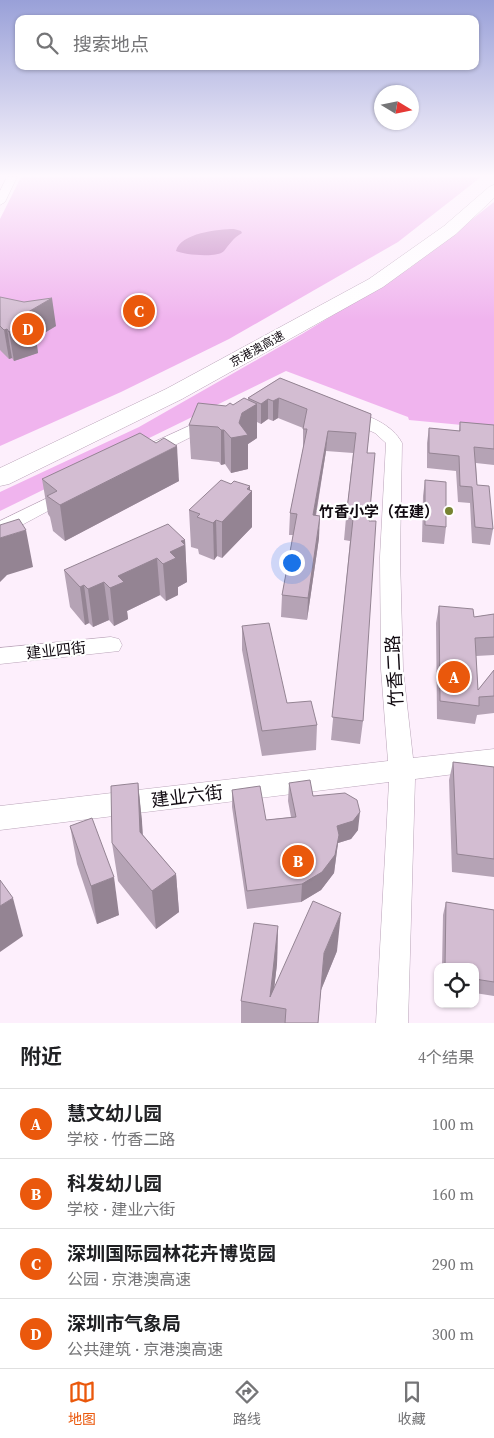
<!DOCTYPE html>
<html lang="zh">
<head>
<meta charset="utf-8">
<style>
	body { margin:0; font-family:"Source Serif 4","Noto Sans SC",serif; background:#f2f2f2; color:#202124 }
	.controls { position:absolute; right:15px; bottom:15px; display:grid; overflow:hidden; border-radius:10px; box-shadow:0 1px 4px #0004 }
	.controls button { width:45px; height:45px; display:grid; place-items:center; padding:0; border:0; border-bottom:1px solid #e0e0e0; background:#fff; color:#202124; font:25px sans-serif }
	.compass { position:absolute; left:374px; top:85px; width:45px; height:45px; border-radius:50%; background:#fff; box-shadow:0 1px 4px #0004; rotate:100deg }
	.you { position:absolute; left:291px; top:562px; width:18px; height:18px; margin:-12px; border:4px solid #fff; border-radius:50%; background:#1a73e8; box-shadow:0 0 0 8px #1a73e833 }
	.badge { display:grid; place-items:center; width:32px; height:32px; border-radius:50%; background:#ea580c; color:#fff; font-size:16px; font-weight:700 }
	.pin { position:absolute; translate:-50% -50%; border:2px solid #fff; box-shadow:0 1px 5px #0006 }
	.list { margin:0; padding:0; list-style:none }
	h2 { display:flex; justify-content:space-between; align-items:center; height:65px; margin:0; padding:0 20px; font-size:21px }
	h2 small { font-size:16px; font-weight:400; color:#757577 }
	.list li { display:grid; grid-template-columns:32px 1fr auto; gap:15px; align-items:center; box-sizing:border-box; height:70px; padding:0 20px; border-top:1px solid #e0e0e0 }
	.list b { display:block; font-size:19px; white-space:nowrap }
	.list p { margin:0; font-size:16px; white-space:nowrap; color:#757577 }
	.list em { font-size:16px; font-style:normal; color:#757577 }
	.icon { flex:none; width:28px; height:28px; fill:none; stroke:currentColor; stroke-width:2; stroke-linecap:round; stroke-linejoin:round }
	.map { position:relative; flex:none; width:494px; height:1023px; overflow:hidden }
	.search { position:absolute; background:#fff; box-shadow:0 1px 4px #0004; left:15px; right:15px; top:15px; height:55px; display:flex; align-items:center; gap:12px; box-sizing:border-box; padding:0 18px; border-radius:10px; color:#757577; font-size:19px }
	.sheet { height:345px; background:#fff }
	nav { display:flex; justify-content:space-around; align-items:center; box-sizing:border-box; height:70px; border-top:1px solid #e0e0e0; background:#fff; font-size:14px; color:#757577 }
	nav a { display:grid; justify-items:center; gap:2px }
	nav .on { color:#ea580c }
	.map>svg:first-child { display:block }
</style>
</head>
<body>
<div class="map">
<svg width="494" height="1023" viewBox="0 0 494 1023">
	<rect width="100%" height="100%" fill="#fdeffc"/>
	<g fill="#f0b4ee">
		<polygon points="21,177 481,177 398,242 229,339 121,392 0,446 0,219"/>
		<polygon points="494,202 494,428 409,420 408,417 286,371 0,511 0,492 139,427 302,334 410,268"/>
	</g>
	<path fill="#c382c1" d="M234,229L241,231L242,233C233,238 229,245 224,251C218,258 184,255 176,251C180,233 219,229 234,229Z"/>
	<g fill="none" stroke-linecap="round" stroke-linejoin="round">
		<g stroke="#baa4b9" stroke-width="1">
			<g id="minor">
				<polygon points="7,177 17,177 5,202 0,205 0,191"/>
				<path d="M348,410C368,415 392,424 402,443L400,557L403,669L413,758L494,749V769L415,779L408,1023H376L389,782L0,830V806L388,761L381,669L380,557L386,443L375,433L342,418L340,415L342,412Z"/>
				<polygon points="213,415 219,417 221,420 219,423 153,456 147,457 141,456 138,452 141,448"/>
				<polygon points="68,488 74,489 77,493 74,497 7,533 0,535 0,521"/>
				<polygon points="111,637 119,639 122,645 119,651 0,664 0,648"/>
			</g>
		</g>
		<g stroke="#baa4b9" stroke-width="1">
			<polygon id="highway" points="494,185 494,198 456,234 383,287 182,399 9,484 0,486 0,468 166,389 369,279 444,226 489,187"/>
		</g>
		<use href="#minor" fill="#fff" fill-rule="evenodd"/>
		<use href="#highway" fill="#fff" fill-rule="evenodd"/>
	</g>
	<g fill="#b5a3b5">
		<polygon points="0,297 56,326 36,338 38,353 14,361 12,358 9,359 0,350"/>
		<polygon points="280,378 371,414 367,453 369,521 363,721 360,744 331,740 350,541 344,540 346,518 353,453 326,451 316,516 319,538 307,620 281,617 282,595 293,535 289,535 290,513 303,449 303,428 278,418 273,421 268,419 261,424 257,422 257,438 248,444 248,469 231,473 225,464 221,465 219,462 191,459 189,425 226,406 233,405 248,400 248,398"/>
		<polygon points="460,422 494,425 494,465 476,463 477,485 493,529 490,545 472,543 470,503 458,502 456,471 427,468 427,443 429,428 459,431"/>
		<polygon points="42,479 179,481 65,541 53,531 50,517 48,514"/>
		<polygon points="425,480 446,527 444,544 422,542 423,496"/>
		<polygon points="250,490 252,491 252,527 222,558 217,556 214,560 199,554 198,549 191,547 189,510"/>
		<polygon points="185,540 187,582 178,587 178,595 166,601 160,595 127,611 128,619 114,626 109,620 93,627 89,623 85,625 70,607 64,570"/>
		<polygon points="439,606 474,617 494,614 494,655 476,656 478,690 494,670 494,713 477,715 475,724 437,719 436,623"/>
		<polygon points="242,626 287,703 317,725 316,750 262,756 242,650"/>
		<polygon points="453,762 494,767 494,877 452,872 449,780"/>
		<polygon points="138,783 143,835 176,874 179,912 156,929 118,881 112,843"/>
		<polygon points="289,783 313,796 358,830 351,839 338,843 334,873 321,890 301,902 247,909 232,807 232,790 266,820 291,817 288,801"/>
		<polygon points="70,826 119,915 97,924 77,864"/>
		<polygon points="446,902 494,910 494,996 475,993 475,967 442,967 443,915"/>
		<polygon points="278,926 277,964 274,988 337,951 321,990 318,1023 241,1023 241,1001"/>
	</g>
	<g fill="#948493">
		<polygon points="52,298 56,326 36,338 38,353 14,361 9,332 23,315"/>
		<polygon points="7,329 12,358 9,359 4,330"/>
		<polygon points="279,398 278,418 273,421 273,401"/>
		<polygon points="268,399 268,419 261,424 261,404"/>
		<polygon points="257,404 257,438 248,444 248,469 231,473 231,438 239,423 242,413"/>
		<polygon points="221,430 224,430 225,464 221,465"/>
		<polygon points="328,431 326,451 312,537 313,515"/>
		<polygon points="177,446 179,481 65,541 60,505"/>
		<polygon points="250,486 250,493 252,491 252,527 222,558 222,522"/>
		<polygon points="320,516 319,538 307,620 308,598"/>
		<polygon points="216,520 217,556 214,560 213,523"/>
		<polygon points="26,530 33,567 7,575 0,582 0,538"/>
		<polygon points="185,540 187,582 178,587 178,595 166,601 163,564 170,552 181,541"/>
		<polygon points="157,558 160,595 127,611 128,619 114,626 110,588 118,576"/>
		<polygon points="104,582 109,620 93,627 88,589"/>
		<polygon points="84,585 89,623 85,625 80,587"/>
		<polygon points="138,783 142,821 144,871 140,832"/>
		<polygon points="360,812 358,830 351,839 338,843 334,873 321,890 301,902 302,884 337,826"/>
		<polygon points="176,874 179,912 156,929 152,891"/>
		<polygon points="114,877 119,915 97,924 91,886"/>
		<polygon points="13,898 23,936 0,952 0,906"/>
		<polygon points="341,913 337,951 321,990 324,953"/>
		<polygon points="278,926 277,964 272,1007 270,997"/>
	</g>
	<g fill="#d3bdd2" stroke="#948493">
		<polygon points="0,297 24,302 52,298 23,315 34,325 9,332 7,329 4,330 0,326"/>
		<polygon points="280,378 371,414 367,453 375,453 369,521 376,521 363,721 332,717 353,519 346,518 356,433 328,431 313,515 320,516 308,598 282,595 297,514 290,513 307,429 303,429 307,409 279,398 273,401 268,399 261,404 248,398"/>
		<polygon points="244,398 257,404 242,413 239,423 248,435 231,438 224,430 221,430 218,427 189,425 198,403 226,406 230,403 233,405"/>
		<polygon points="460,422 494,425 494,449 474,447 477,485 489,486 493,529 475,527 472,487 460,486 459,456 429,453 429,428 460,431"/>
		<polygon points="140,433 156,443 164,438 177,446 60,505 47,496 57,491 42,479"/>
		<polygon points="221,480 231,484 234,481 250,486 247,489 252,491 222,522 216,520 213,523 197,517 200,514 189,510"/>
		<polygon points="425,480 446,482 446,527 425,525"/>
		<polygon points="19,519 26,530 0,538 0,525"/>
		<polygon points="168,524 185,540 181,541 185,545 170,552 176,558 163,564 157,558 118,576 124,582 110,588 104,582 88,589 84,585 80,587 64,570"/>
		<polygon points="439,606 473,609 474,617 494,614 494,637 475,638 478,690 494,670 494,696 479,697 479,706 440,701"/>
		<polygon points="269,623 287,703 311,701 317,725 262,731 242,626"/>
		<polygon points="453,762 494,767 494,859 457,854"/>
		<polygon points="310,780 313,796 345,793 357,800 360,812 353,821 337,826 339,835 335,855 322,872 302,884 247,891 232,790 260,786 266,820 296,817 289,783"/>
		<polygon points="138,783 140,832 176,874 152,891 112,843 111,786"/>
		<polygon points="92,818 114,877 91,886 70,826"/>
		<polygon points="0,880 13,898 0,906"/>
		<polygon points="313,901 341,913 324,953 318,1023 285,1023 286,1009 241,1001 254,923 278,926 270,997"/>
		<polygon points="446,902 494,910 494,982 475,979 475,967 445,967"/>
	</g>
	<linearGradient id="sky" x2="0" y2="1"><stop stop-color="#99a0d8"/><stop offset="0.55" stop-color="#fef8fe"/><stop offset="1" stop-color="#fef8fe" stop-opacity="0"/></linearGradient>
	<rect width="494" height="320" fill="url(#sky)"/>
	<circle fill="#768331" stroke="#fff" stroke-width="2" cx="449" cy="511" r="5"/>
	<g text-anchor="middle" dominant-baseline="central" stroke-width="4.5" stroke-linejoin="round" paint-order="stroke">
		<g font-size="12" fill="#110a11" stroke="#fff">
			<text transform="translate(257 349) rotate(-29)">京港澳高速</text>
		</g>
		<g font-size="15" font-weight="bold" fill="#110a11" stroke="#fff" text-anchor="end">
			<text x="439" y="511">竹香小学（在建）</text>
		</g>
		<g font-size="15" fill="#110a11" stroke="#fff">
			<text transform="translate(56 650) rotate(-6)">建业四街</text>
		</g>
		<g font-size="18" fill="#110a11" stroke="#fff">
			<text transform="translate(394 671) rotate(-93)">竹香二路</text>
			<text transform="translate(187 796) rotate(-7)">建业六街</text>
		</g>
	</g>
</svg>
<div class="controls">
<button><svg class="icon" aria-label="locate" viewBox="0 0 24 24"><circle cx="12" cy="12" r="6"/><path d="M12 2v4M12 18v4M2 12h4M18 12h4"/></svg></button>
</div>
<svg class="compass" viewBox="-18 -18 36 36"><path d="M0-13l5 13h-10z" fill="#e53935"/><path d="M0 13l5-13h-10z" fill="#757577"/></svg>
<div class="you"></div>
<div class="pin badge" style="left:454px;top:677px">A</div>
<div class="pin badge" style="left:298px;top:861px">B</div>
<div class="pin badge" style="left:139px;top:311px">C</div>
<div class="pin badge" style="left:28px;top:329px">D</div>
<div class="search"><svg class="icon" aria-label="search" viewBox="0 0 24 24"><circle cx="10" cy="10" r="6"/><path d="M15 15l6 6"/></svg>搜索地点</div>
</div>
<section class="sheet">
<h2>附近<small>4个结果</small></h2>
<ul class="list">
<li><span class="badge">A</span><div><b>慧文幼儿园</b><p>学校 · 竹香二路</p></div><em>100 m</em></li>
<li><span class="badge">B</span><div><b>科发幼儿园</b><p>学校 · 建业六街</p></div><em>160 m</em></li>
<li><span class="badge">C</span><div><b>深圳国际园林花卉博览园</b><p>公园 · 京港澳高速</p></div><em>290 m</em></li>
<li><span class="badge">D</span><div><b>深圳市气象局</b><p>公共建筑 · 京港澳高速</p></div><em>300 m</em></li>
</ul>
</section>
<nav>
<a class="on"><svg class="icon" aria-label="map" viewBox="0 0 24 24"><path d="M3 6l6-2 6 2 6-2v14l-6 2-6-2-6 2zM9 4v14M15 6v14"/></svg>地图</a>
<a><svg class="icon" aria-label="directions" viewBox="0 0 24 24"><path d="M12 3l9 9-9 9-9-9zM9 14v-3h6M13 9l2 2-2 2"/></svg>路线</a>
<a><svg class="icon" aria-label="saved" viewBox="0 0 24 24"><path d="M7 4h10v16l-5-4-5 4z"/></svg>收藏</a>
</nav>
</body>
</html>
